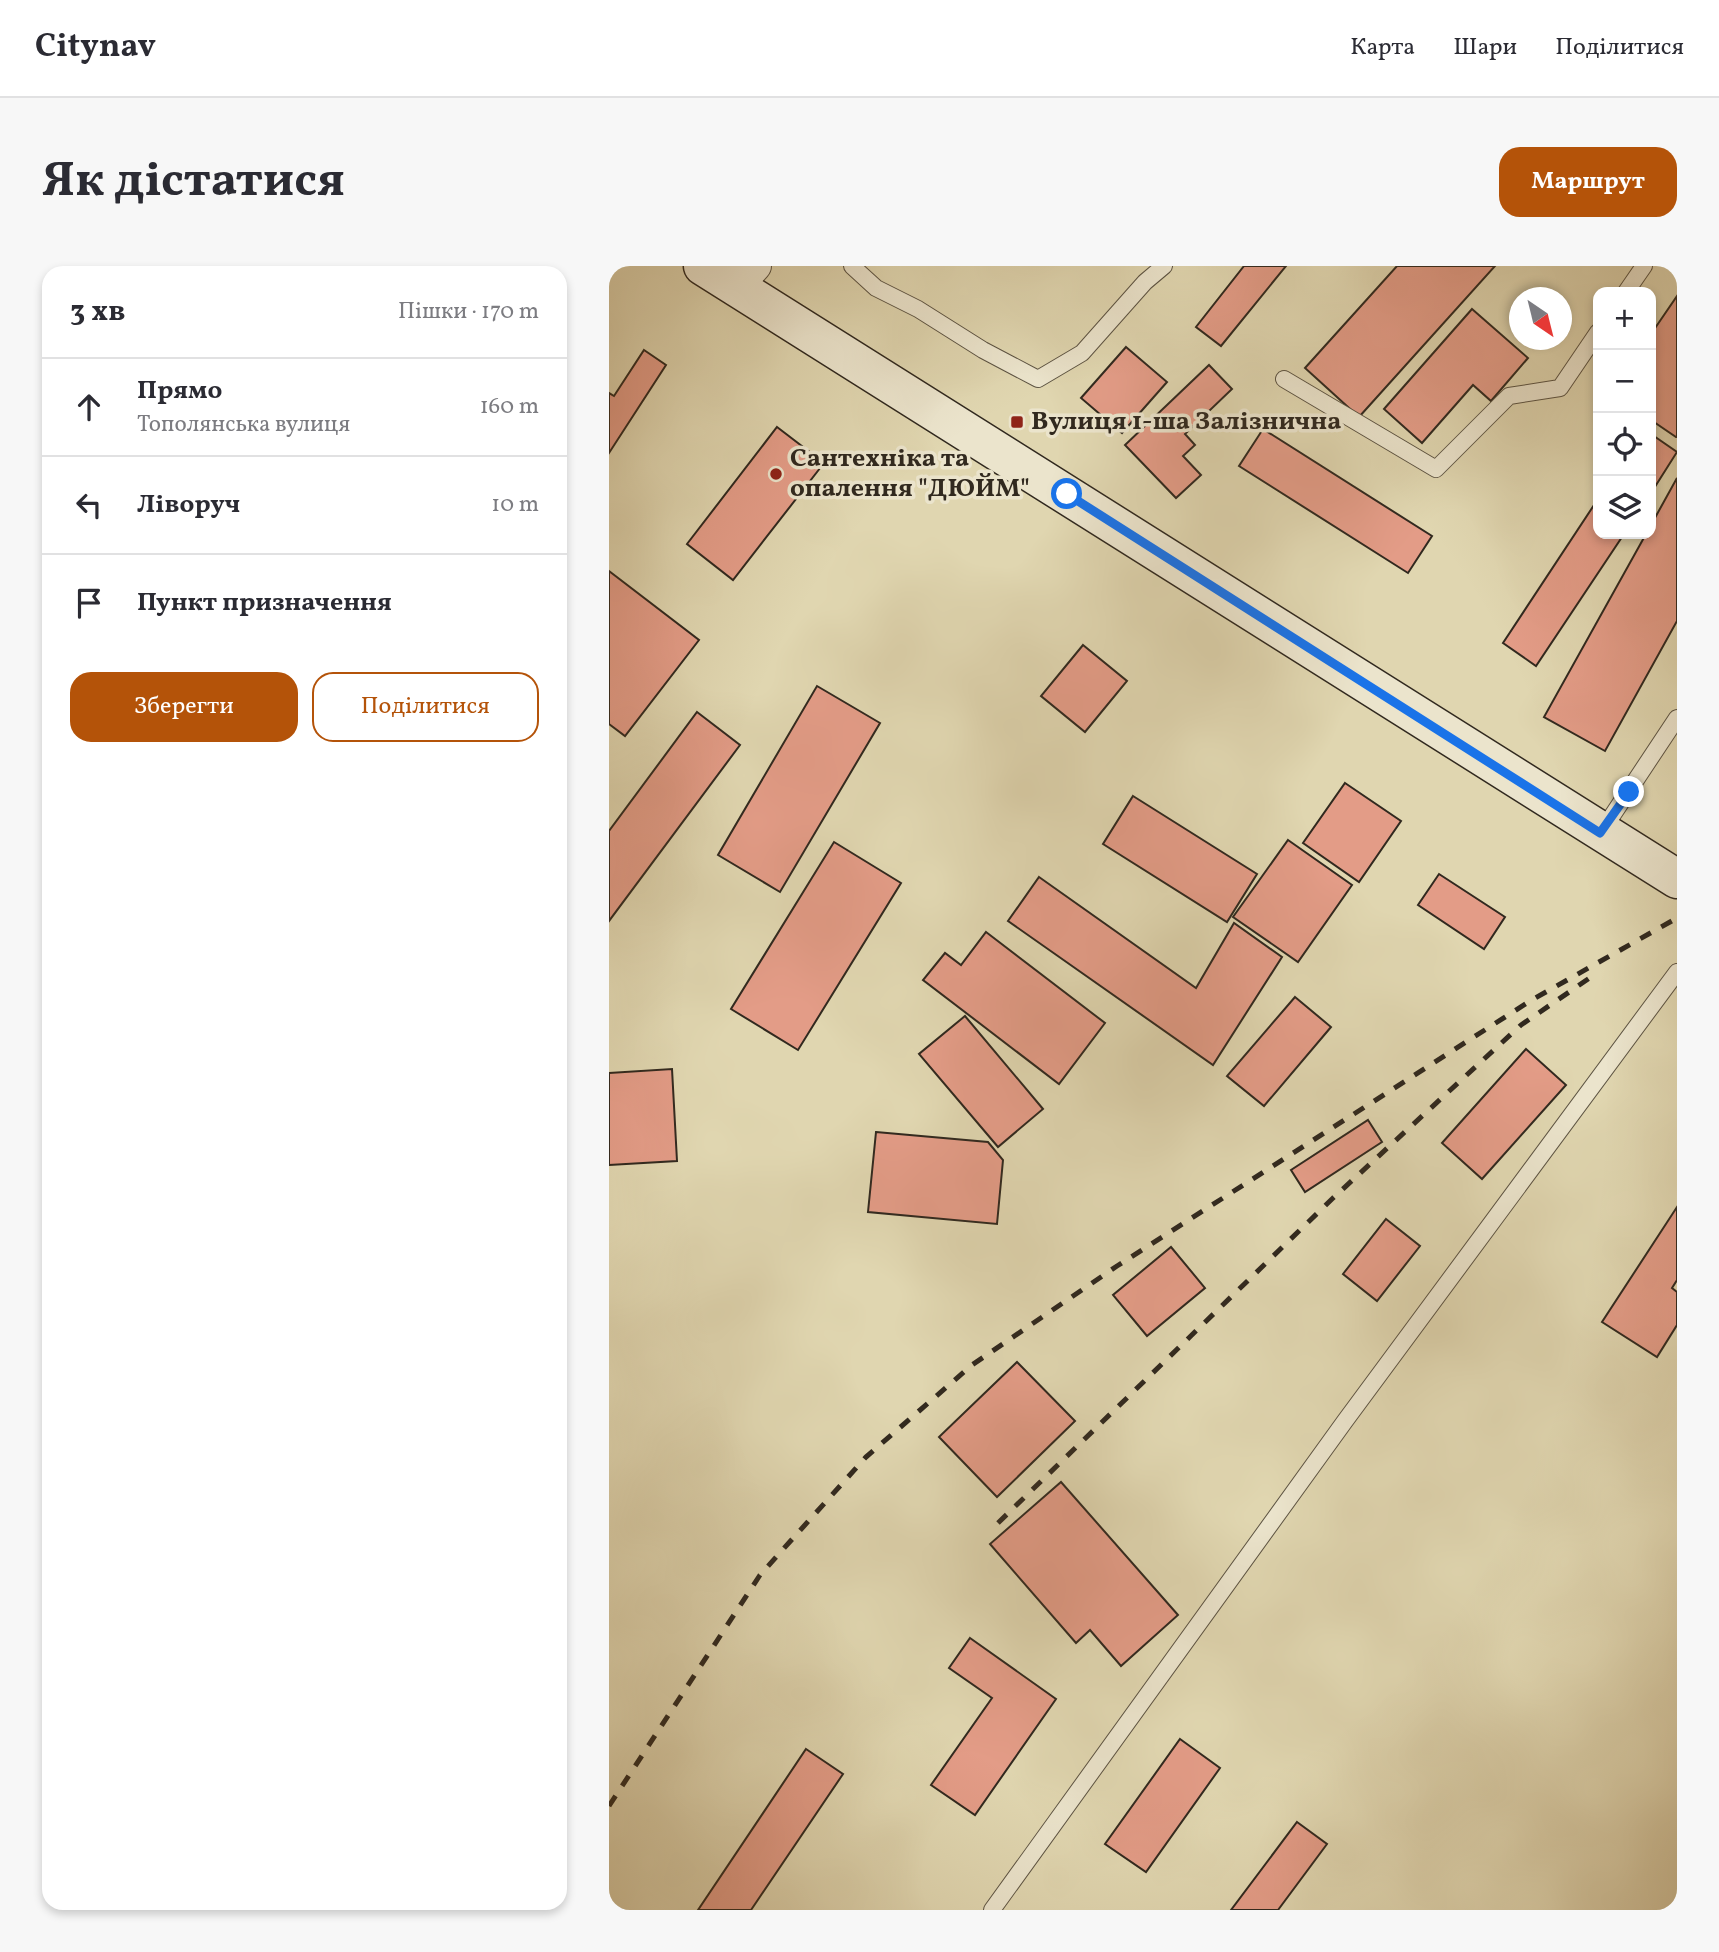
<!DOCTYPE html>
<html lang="uk">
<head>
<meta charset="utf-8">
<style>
	body { margin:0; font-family:Vollkorn,serif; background:#f7f7f7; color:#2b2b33 }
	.controls { position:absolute; right:21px; top:21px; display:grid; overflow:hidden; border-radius:14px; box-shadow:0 4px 10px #0003 }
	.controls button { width:63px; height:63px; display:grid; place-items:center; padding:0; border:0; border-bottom:2px solid #e1e1e2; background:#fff; color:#2b2b33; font:35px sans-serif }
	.compass { position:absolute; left:900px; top:21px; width:63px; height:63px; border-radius:50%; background:#fff; box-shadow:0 4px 10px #0003; rotate:145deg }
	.stop { position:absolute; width:21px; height:21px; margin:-16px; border:5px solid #1a73e8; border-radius:50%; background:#fff }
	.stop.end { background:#1a73e8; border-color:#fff; box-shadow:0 2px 7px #0008 }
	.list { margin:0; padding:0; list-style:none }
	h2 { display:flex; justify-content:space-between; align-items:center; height:91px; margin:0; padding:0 28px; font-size:30px }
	h2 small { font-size:23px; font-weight:400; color:#7c7c81 }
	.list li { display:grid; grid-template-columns:46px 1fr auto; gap:21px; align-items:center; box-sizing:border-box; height:98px; padding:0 28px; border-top:2px solid #e1e1e2 }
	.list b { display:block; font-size:26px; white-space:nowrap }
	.list p { margin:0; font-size:23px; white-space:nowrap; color:#7c7c81 }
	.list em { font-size:23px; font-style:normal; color:#7c7c81 }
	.actions { display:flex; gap:14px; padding:21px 28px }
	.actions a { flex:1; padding:16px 0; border:2px solid #b45309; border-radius:21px; text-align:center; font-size:24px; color:#b45309 }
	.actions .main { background:#b45309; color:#fff }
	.icon { flex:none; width:38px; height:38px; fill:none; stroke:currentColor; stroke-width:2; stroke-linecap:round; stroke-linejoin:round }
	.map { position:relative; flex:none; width:1068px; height:1644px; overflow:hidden; border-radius:21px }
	header { display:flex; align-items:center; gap:42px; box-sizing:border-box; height:98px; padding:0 35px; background:#fff; border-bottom:2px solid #e1e1e2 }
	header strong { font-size:33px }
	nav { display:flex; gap:38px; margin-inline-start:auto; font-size:24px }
	.intro { display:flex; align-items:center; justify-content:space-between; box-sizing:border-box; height:168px; padding:0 42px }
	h1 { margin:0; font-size:49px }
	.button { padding:18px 32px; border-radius:21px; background:#b45309; color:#fff; font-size:24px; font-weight:700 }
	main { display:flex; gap:42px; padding:0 42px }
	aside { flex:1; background:#fff; border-radius:21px; box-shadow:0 4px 10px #0003 }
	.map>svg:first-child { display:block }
</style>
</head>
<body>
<header>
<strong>Citynav</strong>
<nav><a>Карта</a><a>Шари</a><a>Поділитися</a></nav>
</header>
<div class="intro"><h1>Як дістатися</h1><a class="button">Маршрут</a></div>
<main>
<aside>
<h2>3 хв<small>Пішки · 170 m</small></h2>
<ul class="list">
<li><svg class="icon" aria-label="ahead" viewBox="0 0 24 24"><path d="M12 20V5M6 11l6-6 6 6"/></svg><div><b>Прямо</b><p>Тополянська вулиця</p></div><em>160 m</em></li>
<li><svg class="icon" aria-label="left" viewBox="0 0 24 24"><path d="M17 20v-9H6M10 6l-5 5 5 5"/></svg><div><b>Ліворуч</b></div><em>10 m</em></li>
<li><svg class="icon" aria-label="arrive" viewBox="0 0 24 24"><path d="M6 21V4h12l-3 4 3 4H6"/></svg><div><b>Пункт призначення</b></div></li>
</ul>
<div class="actions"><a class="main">Зберегти</a><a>Поділитися</a></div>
</aside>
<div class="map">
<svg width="1068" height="1644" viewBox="0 0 1068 1644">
	<rect width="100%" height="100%" fill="#e0d6b0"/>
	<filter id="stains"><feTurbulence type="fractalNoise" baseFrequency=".00286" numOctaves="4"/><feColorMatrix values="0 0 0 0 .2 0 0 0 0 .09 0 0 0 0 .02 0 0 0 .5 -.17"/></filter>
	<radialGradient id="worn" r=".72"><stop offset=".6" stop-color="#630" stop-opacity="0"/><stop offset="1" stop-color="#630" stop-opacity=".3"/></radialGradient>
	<g fill="#e39c87" stroke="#31291f" stroke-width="2">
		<polygon points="635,0 677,0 612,80 587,61"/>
		<polygon points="788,0 886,0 750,151 696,102"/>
		<polygon points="1068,30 1068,171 1067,171 1042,154 1042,68"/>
		<polygon points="863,43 919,92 882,135 864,119 813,177 775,143"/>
		<polygon points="517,81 558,116 513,167 472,132"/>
		<polygon points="35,84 57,99 0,187 0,127 5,130"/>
		<polygon points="600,99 623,123 576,168 586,179 574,190 592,209 567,232 516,179"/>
		<polygon points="168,161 215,197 124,314 78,278"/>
		<polygon points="654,163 823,270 799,307 630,200"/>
		<polygon points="1042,168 1068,186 1042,227"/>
		<polygon points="1068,212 1068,355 996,485 935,451 1037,268 1042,268 1042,259"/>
		<polygon points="989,233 989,268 1015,268 927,400 894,377"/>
		<polygon points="0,305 90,374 16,470 0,458"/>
		<polygon points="474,379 518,415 476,466 432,430"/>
		<polygon points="208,420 271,457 171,626 109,589"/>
		<polygon points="88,446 131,479 0,655 0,565"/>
		<polygon points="736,517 792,555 750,616 694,577"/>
		<polygon points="524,530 648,608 618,656 494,578"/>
		<polygon points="679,574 743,619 689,696 624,651"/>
		<polygon points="225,576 292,617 189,784 122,743"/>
		<polygon points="830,608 896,651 875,683 809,639"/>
		<polygon points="430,611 587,722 625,657 673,691 604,799 399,655"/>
		<polygon points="377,666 496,757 450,818 314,714 336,687 352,699"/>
		<polygon points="686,731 722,761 655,840 618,810"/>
		<polygon points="356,750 434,843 389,881 310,788"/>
		<polygon points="917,783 957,819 873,913 833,877"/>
		<polygon points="63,803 68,895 0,899 0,807"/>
		<polygon points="759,854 773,876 696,926 682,904"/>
		<polygon points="267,866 379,876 394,894 388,958 259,946"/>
		<polygon points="1068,941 1068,1014 1063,1022 1068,1026 1068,1059 1048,1091 993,1056"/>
		<polygon points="777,953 811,980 768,1035 734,1008"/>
		<polygon points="562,981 596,1022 538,1070 504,1029"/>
		<polygon points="408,1096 466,1155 388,1231 330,1171"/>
		<polygon points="452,1216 569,1349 512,1400 481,1364 467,1377 381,1278"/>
		<polygon points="361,1372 447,1433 366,1549 322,1519 383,1432 340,1402"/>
		<polygon points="571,1473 611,1502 537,1606 496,1578"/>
		<polygon points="197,1483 234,1508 142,1644 89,1644"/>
		<polygon points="688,1556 718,1578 669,1644 622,1644"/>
	</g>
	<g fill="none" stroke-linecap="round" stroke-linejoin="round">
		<g stroke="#5d5443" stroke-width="18">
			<g id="lane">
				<polyline points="243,0 267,22 309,43 374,84 429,113 473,87 536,16 555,0"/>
				<polyline points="1017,26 1035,0"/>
				<polyline points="675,113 827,203 900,130 951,122 989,66"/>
				<polyline points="993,565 1068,452"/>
				<polyline points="383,1644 736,1155 1068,706"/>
			</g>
		</g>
		<g stroke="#5d5443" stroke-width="32">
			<polyline id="street" points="129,20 147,0"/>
		</g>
		<g stroke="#31291f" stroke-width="41">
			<polyline id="secondary" points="94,0 1068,613"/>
		</g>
		<use href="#lane" stroke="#ebe4cc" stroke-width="16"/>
		<use href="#street" stroke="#ebe4cc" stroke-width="30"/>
		<use href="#secondary" stroke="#ebe4cc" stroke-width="38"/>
		<g stroke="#31291f" stroke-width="5" stroke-dasharray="12 12" stroke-linecap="butt">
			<polyline points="389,1257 723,933 912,759 982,711"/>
			<polyline points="0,1540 151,1309 257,1191 363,1099 508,1000 921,735 1068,652"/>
		</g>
	</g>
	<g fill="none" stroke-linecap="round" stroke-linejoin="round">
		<polyline stroke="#1a73e8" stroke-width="9" points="458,228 991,567 1020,526"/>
	</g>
	<g fill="#8f2418" stroke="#ebe4cc" stroke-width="2.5">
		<rect x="401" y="149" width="14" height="14" rx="3.5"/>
		<circle cx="167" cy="208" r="7"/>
	</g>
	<g text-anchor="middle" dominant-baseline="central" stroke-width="7" stroke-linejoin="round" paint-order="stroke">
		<g font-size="26" font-weight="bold" fill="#31291f" stroke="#ebe4cc" text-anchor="start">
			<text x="422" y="156">Вулиця 1-ша Залізнична</text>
			<text x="181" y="193">Сантехніка та<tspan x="181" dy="30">опалення "ДЮЙМ"</tspan></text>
		</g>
	</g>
	<rect width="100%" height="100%" filter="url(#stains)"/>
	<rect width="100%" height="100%" fill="url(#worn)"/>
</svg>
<div class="controls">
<button>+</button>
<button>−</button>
<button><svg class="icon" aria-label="locate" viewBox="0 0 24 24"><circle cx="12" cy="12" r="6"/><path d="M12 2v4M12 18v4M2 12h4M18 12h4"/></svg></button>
<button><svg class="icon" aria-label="layers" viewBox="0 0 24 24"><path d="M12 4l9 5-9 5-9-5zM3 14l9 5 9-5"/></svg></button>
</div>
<svg class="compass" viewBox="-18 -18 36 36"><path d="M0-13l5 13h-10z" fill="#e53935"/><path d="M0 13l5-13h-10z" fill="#7c7c81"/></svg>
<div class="stop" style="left:458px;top:228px"></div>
<div class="stop end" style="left:1020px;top:526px"></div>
</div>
</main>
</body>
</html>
